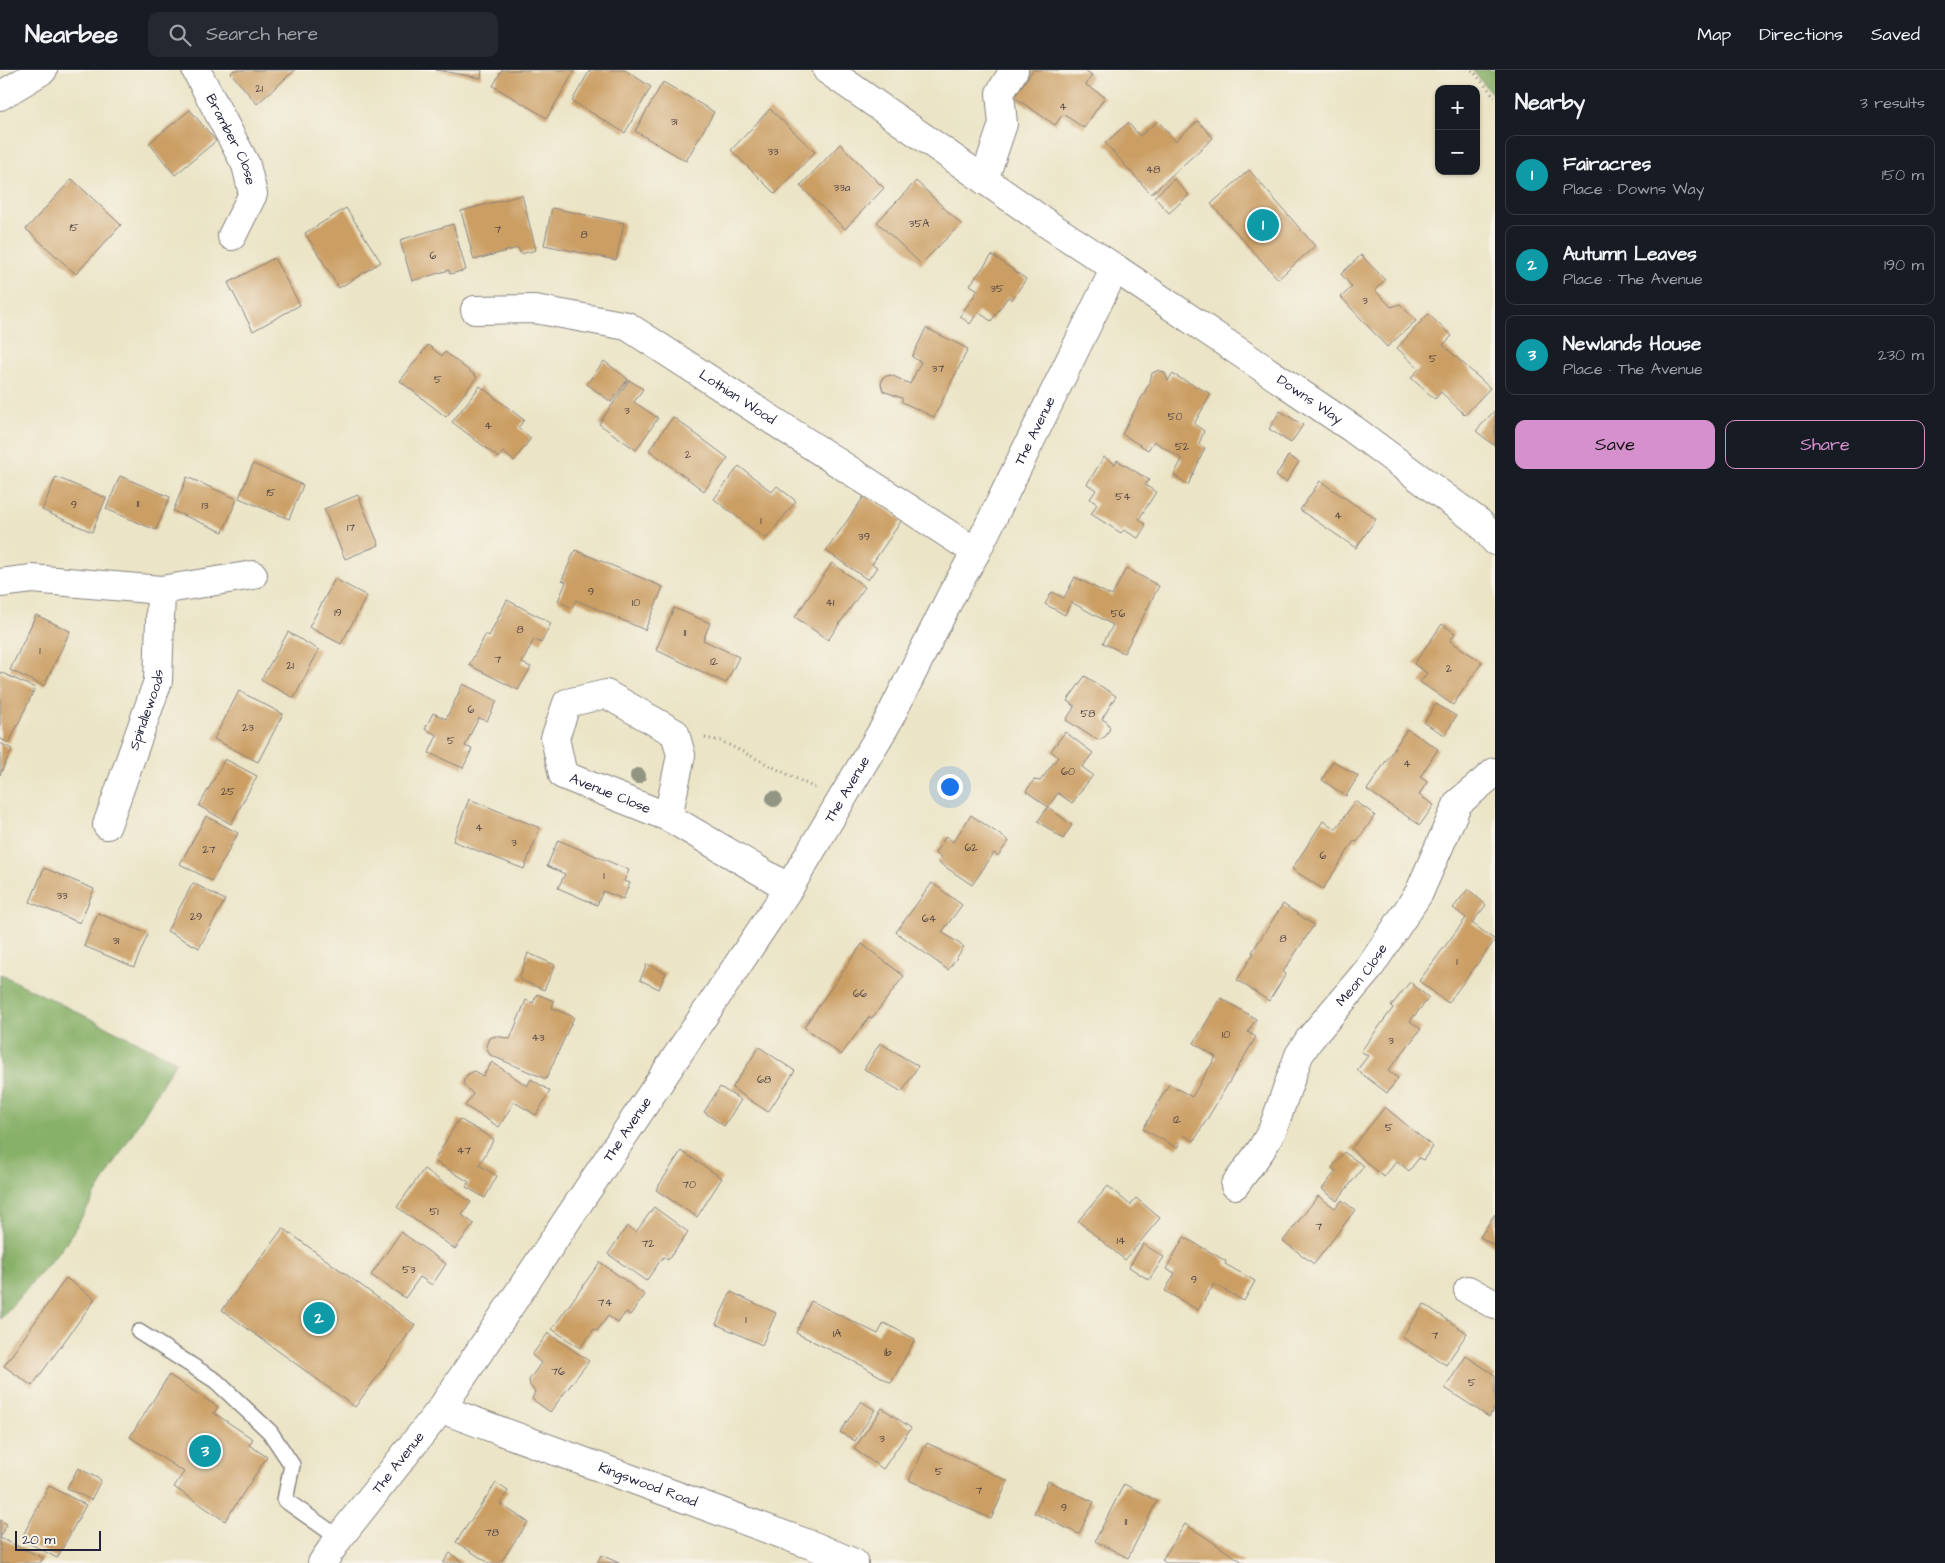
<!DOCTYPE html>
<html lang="en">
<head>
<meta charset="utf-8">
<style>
	body { margin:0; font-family:"Architects Daughter",sans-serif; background:#242831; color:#f1f3f6 }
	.controls { position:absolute; right:15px; top:15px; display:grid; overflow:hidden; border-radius:10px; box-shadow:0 1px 4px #0004 }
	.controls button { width:45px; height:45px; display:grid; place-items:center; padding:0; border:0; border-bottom:1px solid #363941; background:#171b24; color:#f1f3f6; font:25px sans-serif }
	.scale { position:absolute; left:15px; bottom:12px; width:86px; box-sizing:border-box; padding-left:5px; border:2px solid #22223b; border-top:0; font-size:14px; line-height:18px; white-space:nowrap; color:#22223b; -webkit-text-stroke:4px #f7f3e8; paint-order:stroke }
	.you { position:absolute; left:949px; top:716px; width:18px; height:18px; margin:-12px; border:4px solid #fff; border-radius:50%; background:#1a73e8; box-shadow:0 0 0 8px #1a73e833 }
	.badge { display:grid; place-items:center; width:32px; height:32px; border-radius:50%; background:#d690ce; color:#fff; font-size:16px; font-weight:700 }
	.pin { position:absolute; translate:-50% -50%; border:2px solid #fff; box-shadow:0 1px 5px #0006 }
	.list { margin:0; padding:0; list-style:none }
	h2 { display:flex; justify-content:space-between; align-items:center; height:65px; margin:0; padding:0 20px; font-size:21px }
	h2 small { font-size:16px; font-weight:400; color:#9ea1a6 }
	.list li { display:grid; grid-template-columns:32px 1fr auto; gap:15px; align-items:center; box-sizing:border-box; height:80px; margin:0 10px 10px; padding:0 10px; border:1px solid #363941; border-radius:10px }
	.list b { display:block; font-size:19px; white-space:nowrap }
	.list p { margin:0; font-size:16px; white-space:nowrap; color:#9ea1a6 }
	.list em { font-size:16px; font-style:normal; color:#9ea1a6 }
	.actions { display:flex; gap:10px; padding:15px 20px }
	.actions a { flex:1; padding:11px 0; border:1px solid #d690ce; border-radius:10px; text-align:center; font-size:18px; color:#d690ce }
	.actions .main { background:#d690ce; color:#111 }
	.icon { flex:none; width:28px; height:28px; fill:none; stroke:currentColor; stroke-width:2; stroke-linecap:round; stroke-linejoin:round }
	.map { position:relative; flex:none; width:1495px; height:1493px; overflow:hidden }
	header { display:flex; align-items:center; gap:30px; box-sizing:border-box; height:70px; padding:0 25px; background:#171b24; border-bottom:1px solid #363941 }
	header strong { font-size:24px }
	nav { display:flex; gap:28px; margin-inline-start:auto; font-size:18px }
	.search { width:350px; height:45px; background:#242831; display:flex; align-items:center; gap:12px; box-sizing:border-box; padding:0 18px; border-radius:10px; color:#9ea1a6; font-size:19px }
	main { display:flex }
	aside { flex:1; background:#171b24 }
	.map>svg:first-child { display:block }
</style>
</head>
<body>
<header>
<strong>Nearbee</strong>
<div class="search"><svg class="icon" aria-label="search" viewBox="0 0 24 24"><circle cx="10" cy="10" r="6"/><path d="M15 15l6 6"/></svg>Search here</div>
<nav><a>Map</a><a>Directions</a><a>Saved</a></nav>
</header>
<main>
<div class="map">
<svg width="1495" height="1493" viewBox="0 0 1495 1493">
	<rect width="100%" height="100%" fill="#f7f3e8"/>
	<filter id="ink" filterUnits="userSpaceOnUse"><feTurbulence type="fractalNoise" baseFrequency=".02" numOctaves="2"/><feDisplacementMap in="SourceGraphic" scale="10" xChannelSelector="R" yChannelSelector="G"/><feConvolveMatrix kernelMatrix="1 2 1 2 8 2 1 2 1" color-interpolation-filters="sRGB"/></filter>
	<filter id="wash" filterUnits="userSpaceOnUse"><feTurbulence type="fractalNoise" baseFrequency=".0096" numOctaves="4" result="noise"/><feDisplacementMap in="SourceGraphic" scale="20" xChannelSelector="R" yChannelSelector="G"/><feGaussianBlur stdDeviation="1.12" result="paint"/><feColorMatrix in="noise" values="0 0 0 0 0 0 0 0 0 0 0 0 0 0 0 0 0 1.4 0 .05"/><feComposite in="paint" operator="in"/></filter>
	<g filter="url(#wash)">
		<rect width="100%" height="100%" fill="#ebe4c6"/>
		<g fill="#87b067" stroke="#546951">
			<polygon points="1472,0 1495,0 1495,27"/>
			<polygon points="0,904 176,991 65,1175 0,1249"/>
		</g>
		<g id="blocks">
			<g fill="#cb9e64">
				<polygon points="234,0 295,0 257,34 231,3"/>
				<polygon points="436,0 482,0 481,8"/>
				<polygon points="502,0 575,0 547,48 493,16"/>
				<polygon points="590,0 625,0 651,17 625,63 572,31"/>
				<polygon points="1033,0 1085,0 1092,5 1086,15 1105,27 1084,58 1063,44 1055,55 1014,27"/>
				<polygon points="663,12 714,42 686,91 635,61"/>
				<polygon points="770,39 815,82 775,124 731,80"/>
				<polygon points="190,40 216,71 175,105 149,73"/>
				<polygon points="1158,51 1175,71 1198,51 1213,68 1151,124 1105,73 1128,53 1140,66"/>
				<polygon points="840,74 884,118 845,159 800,116"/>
				<polygon points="1249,100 1315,176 1278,209 1211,134"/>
				<polygon points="72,109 121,155 76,204 26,159"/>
				<polygon points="1174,109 1189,125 1169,143 1154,127"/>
				<polygon points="916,111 961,154 921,194 877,152"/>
				<polygon points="522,125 536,180 521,184 518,178 474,190 461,141"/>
				<polygon points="346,138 381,192 339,218 305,163"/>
				<polygon points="552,138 624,153 616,190 544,175"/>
				<polygon points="453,154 466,200 450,204 449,200 412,211 400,170"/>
				<polygon points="992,185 1026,209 1012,230 1008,227 991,251 978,242 970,254 960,246 978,220 970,215"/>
				<polygon points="1361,185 1385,210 1375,220 1391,237 1400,234 1416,251 1387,277 1341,227 1352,217 1341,204"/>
				<polygon points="274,188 300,235 253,261 228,213"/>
				<polygon points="1428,244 1452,266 1443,275 1490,318 1465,345 1441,322 1435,329 1411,308 1419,299 1397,278"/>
				<polygon points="926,258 968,279 934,347 902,332 902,328 883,321 881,314 883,307 891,305 910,314 921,292 912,287"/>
				<polygon points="428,275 442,286 445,282 477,307 446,347 400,311"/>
				<polygon points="604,291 628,309 611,332 587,314"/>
				<polygon points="1159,300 1165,303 1168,311 1172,304 1211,324 1194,354 1204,361 1199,374 1205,378 1188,415 1174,405 1182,389 1154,371 1148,380 1122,364 1150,312 1152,303"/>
				<polygon points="629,310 643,319 634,332 658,348 636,380 599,354"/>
				<polygon points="480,316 524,350 518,358 531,368 514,391 503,382 499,388 452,352"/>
				<polygon points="1495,340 1495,376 1476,361"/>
				<polygon points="1280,341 1303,355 1291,373 1269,359"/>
				<polygon points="673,347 728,388 704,421 649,380"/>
				<polygon points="1288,386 1299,392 1286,412 1276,406"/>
				<polygon points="1104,387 1115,394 1117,390 1149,410 1145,415 1156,422 1139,449 1146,455 1138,468 1124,460 1121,463 1091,444 1097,434 1090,429 1096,420 1087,414"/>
				<polygon points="253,394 303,415 289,449 239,428"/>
				<polygon points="739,396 772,422 777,416 796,431 766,469 714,429"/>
				<polygon points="120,406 170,427 156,460 106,439"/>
				<polygon points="56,407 106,428 92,462 42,440"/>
				<polygon points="187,407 237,429 223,462 173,441"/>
				<polygon points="1320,411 1376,449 1356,478 1300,440"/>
				<polygon points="358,425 379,475 345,489 324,439"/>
				<polygon points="865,425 902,450 872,494 877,497 868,510 826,481"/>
				<polygon points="575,480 663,517 645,560 576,530 572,538 558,531 566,512 562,510"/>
				<polygon points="832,493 865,517 828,570 795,547"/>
				<polygon points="1126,498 1159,516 1124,583 1103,573 1113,555 1071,532 1065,545 1045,534 1052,522 1064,528 1075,507 1112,526"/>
				<polygon points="335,509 367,526 341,574 309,557"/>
				<polygon points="507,530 551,553 541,573 534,569 522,593 531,597 518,620 469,595 486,564 489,566"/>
				<polygon points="674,538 710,553 703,570 739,587 726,613 656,580"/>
				<polygon points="36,545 70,561 44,616 10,600"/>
				<polygon points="1442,554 1455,563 1450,571 1482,592 1453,635 1420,612 1427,603 1414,594"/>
				<polygon points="288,562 319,580 294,628 261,610"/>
				<polygon points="0,602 35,618 9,673 0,669"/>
				<polygon points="1085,606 1116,626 1102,649 1107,652 1110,658 1106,666 1099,670 1092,667 1066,650 1075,636 1067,631"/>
				<polygon points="463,614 497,631 487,651 479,648 472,661 465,676 472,679 463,698 429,683 437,665 425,659 433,643 446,649"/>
				<polygon points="239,621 283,644 258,692 214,669"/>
				<polygon points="1436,634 1456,646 1445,665 1424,653"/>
				<polygon points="1407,659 1438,679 1420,707 1427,712 1419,725 1434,735 1420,755 1367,720"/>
				<polygon points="1065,662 1093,683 1082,697 1093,705 1072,733 1058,723 1048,737 1072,755 1063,769 1038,751 1048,737 1026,721 1034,710 1040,711 1058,687 1051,681"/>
				<polygon points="0,673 12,679 0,705"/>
				<polygon points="225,689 257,706 231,754 199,736"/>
				<polygon points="1333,691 1358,706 1346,726 1322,710"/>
				<polygon points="469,729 540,758 524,799 453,771"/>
				<polygon points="1355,731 1375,745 1357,772 1354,771 1323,819 1292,799 1323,751 1336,759"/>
				<polygon points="971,745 1009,771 998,786 994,783 972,815 938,792 941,787 935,783 946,766 953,772"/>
				<polygon points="206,746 238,763 212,811 180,794"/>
				<polygon points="558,770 629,800 624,811 630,813 623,829 603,821 597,835 558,818 565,804 547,796"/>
				<polygon points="44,798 94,819 80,853 30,832"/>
				<polygon points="193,813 225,830 199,878 167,861"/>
				<polygon points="932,813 962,835 942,862 964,877 948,900 896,862"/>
				<polygon points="1468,819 1486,835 1472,853 1495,870 1448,933 1419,911 1466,848 1453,838"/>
				<polygon points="1283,834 1314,855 1283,902 1286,904 1269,931 1237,910 1254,883 1252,882"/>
				<polygon points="98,843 148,864 134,897 84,876"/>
				<polygon points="862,874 904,906 872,948 869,947 841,985 804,957"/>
				<polygon points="528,883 555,895 544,920 519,909"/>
				<polygon points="647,894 666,903 659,919 640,910"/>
				<polygon points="1410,912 1429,928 1410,951 1421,959 1388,1001 1398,1008 1387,1023 1357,1000 1368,986 1361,981 1393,938 1391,936"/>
				<polygon points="537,924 554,931 552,938 574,947 546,1009 490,985 486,976 489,968 496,966 510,969 526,930 533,933"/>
				<polygon points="1221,928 1256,949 1248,962 1256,967 1194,1071 1184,1065 1177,1078 1143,1059 1169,1014 1192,1027 1204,1006 1216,987 1194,973"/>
				<polygon points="880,973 918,996 902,1022 864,999"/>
				<polygon points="759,977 795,1001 768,1042 732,1018"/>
				<polygon points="492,992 527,1016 531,1009 550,1021 536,1045 514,1032 499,1057 465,1036 473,1024 466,1017 463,1013 464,1010 467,1005 474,1001 483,1006"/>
				<polygon points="720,1017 741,1030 724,1056 704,1042"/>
				<polygon points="1385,1037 1433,1077 1423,1090 1419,1088 1409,1101 1397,1091 1384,1107 1351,1079"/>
				<polygon points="459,1049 494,1069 479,1095 497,1106 485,1128 466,1117 469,1112 434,1091"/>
				<polygon points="681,1081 722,1108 697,1147 656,1120"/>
				<polygon points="1344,1082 1364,1096 1337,1131 1322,1119 1336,1101 1332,1098"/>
				<polygon points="424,1099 471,1132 462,1145 474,1154 455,1179 397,1137"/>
				<polygon points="1108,1116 1130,1135 1136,1128 1160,1148 1125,1190 1078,1151"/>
				<polygon points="1318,1126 1335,1138 1342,1130 1355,1140 1314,1194 1283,1171"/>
				<polygon points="654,1137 688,1162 668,1190 663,1187 646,1211 608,1184 627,1156 636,1162"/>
				<polygon points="1495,1144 1495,1176 1480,1167"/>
				<polygon points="283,1158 415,1255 355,1337 222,1240"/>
				<polygon points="401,1162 446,1194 432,1215 420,1207 405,1228 371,1205"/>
				<polygon points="1184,1167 1226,1191 1225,1194 1255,1211 1244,1231 1214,1214 1198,1240 1165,1221 1175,1203 1166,1199"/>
				<polygon points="1143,1174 1164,1187 1149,1210 1129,1197"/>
				<polygon points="600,1192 645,1225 630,1245 626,1242 618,1253 608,1246 597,1261 594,1259 580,1278 552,1259"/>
				<polygon points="66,1208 95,1229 32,1316 4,1296"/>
				<polygon points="731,1222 776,1243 762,1275 716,1254"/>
				<polygon points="811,1231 878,1264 884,1253 915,1269 891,1313 861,1295 796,1263"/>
				<polygon points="1424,1234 1467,1263 1446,1295 1402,1267"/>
				<polygon points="548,1263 589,1291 550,1342 532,1329 535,1321 530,1316 529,1310 541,1293 532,1285"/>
				<polygon points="1466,1286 1495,1305 1495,1337 1489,1347 1445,1318"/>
				<polygon points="169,1305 218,1337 214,1343 253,1369 249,1375 267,1387 225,1451 174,1417 184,1402 130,1367"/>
				<polygon points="861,1331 875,1340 855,1371 840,1362"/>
				<polygon points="882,1338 911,1358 883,1399 854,1379"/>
				<polygon points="927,1373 1008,1411 991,1449 909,1410"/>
				<polygon points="78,1398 101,1410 91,1430 67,1418"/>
				<polygon points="1048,1411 1094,1432 1079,1464 1034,1443"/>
				<polygon points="496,1413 508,1421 500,1434 528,1452 500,1493 489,1493 456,1472"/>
				<polygon points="1124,1414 1157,1431 1128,1488 1095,1471"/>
				<polygon points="49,1416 86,1435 57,1488 21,1469"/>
				<polygon points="0,1450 7,1454 0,1468 43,1488 40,1493 0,1493"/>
				<polygon points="1185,1454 1217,1475 1244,1493 1166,1493 1162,1490"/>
				<polygon points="450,1483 463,1493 443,1493"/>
				<polygon points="601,1485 619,1493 597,1493"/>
			</g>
		</g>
	</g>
	<g filter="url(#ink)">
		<use href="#blocks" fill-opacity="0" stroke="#868380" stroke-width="1"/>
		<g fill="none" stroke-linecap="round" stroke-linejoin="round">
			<g stroke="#868380" stroke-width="18">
				<polyline id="service" points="139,1262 216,1311 270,1362 292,1395 285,1430 339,1468"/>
			</g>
			<g stroke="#868380" stroke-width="30">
				<g id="minor">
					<path id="s1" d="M196,0L246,95L253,124L232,166"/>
					<polyline points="0,26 43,0"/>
					<polyline points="984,110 1003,54 1000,23 1014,0"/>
					<path id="s2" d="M1115,198L1353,359L1480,453L1495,471"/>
					<path id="s3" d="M475,240L535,239L627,256L976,482"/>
					<polyline points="0,513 32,509 161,520 253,505"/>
					<path id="s4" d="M668,747L681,685L675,663L606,624L567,633L555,668L563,705L668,747L789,818"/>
					<path id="s5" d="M107,755L158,611L161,520"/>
					<path id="s6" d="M1235,1115L1261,1080L1272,1061L1299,985L1309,970L1368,900L1419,823L1458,733L1495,702"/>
					<polyline points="1468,1220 1495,1235"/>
					<path id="s7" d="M441,1339L789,818L887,653L952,524L976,482L1115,198L1049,155L827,0"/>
				</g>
			</g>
			<g stroke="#868380" stroke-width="30">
				<g id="tertiary">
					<path id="s8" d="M322,1493L339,1468L441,1339L814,1476L854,1493"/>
				</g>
			</g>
			<g stroke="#868380" stroke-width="3" stroke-dasharray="1 4" stroke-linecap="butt">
				<polyline points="1472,0 1495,27"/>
				<polyline points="705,668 721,671 815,718"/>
			</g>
			<use href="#service" stroke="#fff" stroke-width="15"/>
			<use href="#minor" stroke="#fff" stroke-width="28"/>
			<use href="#tertiary" stroke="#fff" stroke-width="28"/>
		</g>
		<g fill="#939583">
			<circle cx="638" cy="706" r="8"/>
			<circle cx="774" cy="729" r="8"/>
		</g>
	</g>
	<g text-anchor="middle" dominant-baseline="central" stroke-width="4" stroke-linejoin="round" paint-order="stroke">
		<g font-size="11" fill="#4c4145">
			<text x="259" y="18">21</text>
			<text x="1063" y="36">4</text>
			<text x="674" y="51">31</text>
			<text x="773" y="81">33</text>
			<text x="1153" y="99">48</text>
			<text x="842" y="117">33a</text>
			<text x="919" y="153">35A</text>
			<text x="74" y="157">15</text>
			<text x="498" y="159">7</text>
			<text x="584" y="164">8</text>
			<text x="433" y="185">6</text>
			<text x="997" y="218">35</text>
			<text x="1365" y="230">3</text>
			<text x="1433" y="288">5</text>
			<text x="938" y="298">37</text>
			<text x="438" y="309">5</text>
			<text x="627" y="340">3</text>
			<text x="1175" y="346">50</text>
			<text x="488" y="355">4</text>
			<text x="1182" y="376">52</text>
			<text x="688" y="384">2</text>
			<text x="271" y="422">15</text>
			<text x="1123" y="426">54</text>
			<text x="138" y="433">11</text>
			<text x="74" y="434">9</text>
			<text x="205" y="435">13</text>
			<text x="1338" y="445">4</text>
			<text x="761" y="450">1</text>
			<text x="351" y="457">17</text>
			<text x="864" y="466">39</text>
			<text x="591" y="521">9</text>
			<text x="636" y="532">10</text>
			<text x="830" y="532">41</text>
			<text x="338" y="542">19</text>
			<text x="1118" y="543">56</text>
			<text x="520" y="559">8</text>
			<text x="685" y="562">11</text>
			<text x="40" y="580">1</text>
			<text x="498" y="589">7</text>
			<text x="714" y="591">12</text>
			<text x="290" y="595">21</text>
			<text x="1449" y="598">2</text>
			<text x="471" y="639">6</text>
			<text x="1088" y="643">58</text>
			<text x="248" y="657">23</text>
			<text x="451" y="670">5</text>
			<text x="1407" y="693">4</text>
			<text x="1068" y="701">60</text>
			<text x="228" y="721">25</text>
			<text x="479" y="757">4</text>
			<text x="514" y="772">3</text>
			<text x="971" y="777">62</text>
			<text x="209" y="779">27</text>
			<text x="1323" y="785">6</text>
			<text x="604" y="805">1</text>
			<text x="62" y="825">33</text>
			<text x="196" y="846">29</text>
			<text x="929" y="848">64</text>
			<text x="1283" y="868">8</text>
			<text x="116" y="870">31</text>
			<text x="1457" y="891">1</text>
			<text x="860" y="923">66</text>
			<text x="1226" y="964">10</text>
			<text x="538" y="967">43</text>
			<text x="1391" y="970">3</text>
			<text x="764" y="1009">68</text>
			<text x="1177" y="1049">12</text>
			<text x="1389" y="1057">5</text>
			<text x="464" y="1080">47</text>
			<text x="689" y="1114">70</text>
			<text x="434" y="1141">51</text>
			<text x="1319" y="1156">7</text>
			<text x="1121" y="1170">14</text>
			<text x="648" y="1173">72</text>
			<text x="409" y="1199">53</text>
			<text x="1194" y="1209">9</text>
			<text x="605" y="1232">74</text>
			<text x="746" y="1249">1</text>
			<text x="837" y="1263">1A</text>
			<text x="1435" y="1265">7</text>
			<text x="888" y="1282">1b</text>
			<text x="558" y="1301">76</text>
			<text x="1472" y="1312">5</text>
			<text x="882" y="1368">3</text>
			<text x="939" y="1401">5</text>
			<text x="979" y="1420">7</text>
			<text x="1064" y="1437">9</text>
			<text x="1126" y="1451">11</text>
			<text x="492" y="1462">78</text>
		</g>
		<g font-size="14" fill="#22223b" stroke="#f7f3e8">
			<text stroke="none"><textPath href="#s1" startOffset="78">Bramber Close</textPath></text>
			<text stroke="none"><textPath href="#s3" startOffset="285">Lothian Wood</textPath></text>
			<text stroke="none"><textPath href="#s2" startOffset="235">Downs Way</textPath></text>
			<text stroke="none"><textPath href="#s7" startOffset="1146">The Avenue</textPath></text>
			<text stroke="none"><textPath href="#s5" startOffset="122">Spindlewoods</textPath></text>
			<text stroke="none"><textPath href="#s7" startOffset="741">The Avenue</textPath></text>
			<text stroke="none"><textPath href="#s4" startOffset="331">Avenue Close</textPath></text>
			<text stroke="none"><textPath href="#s6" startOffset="248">Meon Close</textPath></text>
			<text stroke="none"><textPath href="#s7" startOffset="336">The Avenue</textPath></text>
			<text stroke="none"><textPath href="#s8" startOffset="126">The Avenue</textPath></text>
			<text stroke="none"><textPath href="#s8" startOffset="415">Kingswood Road</textPath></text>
		</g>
	</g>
</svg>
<div class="controls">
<button>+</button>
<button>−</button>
</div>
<div class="scale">20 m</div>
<div class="you"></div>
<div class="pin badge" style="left:1263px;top:155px;background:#0f9aa8">1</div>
<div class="pin badge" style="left:319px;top:1248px;background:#0f9aa8">2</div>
<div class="pin badge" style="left:205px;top:1381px;background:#0f9aa8">3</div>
</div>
<aside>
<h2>Nearby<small>3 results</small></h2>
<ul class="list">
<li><span class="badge" style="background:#0f9aa8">1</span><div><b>Fairacres</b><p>Place · Downs Way</p></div><em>150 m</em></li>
<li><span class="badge" style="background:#0f9aa8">2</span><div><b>Autumn Leaves</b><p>Place · The Avenue</p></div><em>190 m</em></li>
<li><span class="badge" style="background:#0f9aa8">3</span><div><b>Newlands House</b><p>Place · The Avenue</p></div><em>230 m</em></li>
</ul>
<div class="actions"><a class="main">Save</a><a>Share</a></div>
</aside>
</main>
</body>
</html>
